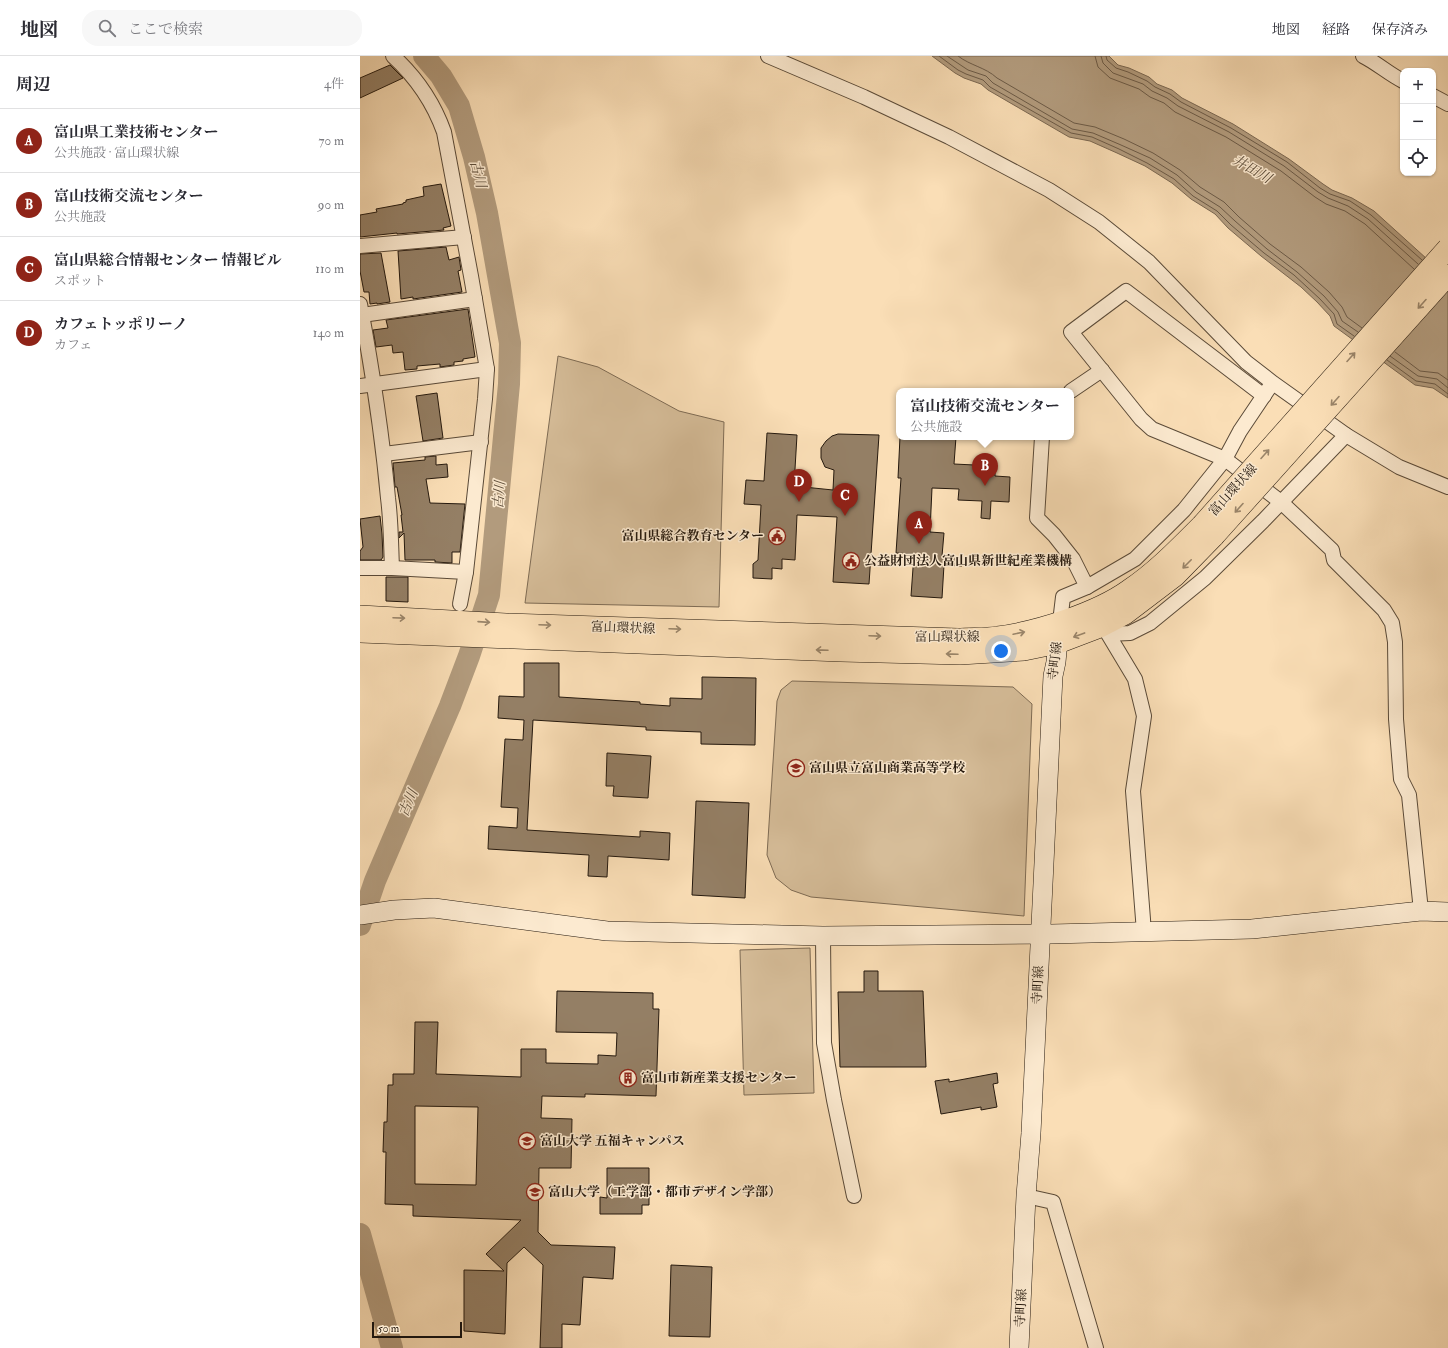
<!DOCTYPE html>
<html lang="ja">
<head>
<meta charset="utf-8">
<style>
	body { margin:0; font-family:"IM FELL Double Pica","Noto Serif JP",serif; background:#f7f7f7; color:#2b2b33 }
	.controls { position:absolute; right:12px; top:12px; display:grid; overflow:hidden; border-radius:8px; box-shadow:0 1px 3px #0004 }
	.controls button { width:36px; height:36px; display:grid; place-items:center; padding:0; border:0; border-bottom:1px solid #e1e1e2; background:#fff; color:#2b2b33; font:20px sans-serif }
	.scale { position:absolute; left:12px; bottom:10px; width:90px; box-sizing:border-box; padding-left:4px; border:2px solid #25190e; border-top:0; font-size:11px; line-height:14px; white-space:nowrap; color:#25190e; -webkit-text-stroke:3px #fcead0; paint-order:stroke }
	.you { position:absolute; left:641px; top:595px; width:14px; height:14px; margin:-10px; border:3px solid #fff; border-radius:50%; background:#1a73e8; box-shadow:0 0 0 6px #1a73e833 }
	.badge { display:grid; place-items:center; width:26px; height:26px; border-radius:50%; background:#8f2418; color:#fff; font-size:13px; font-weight:700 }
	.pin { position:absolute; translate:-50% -33px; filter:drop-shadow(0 1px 2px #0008) }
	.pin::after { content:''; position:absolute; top:21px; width:14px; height:12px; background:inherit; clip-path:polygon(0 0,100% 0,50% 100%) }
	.popup { position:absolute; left:536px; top:332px; width:178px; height:52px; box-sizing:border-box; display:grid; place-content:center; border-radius:8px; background:#fff; filter:drop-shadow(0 1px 3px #0005); font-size:13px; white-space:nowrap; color:#7c7c81 }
	.popup b { font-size:15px; color:#2b2b33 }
	.popup::after { content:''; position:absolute; left:50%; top:100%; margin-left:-8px; border:8px solid transparent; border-top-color:#fff }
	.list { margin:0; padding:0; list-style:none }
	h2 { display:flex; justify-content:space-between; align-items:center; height:52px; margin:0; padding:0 16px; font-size:17px }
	h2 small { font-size:13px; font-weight:400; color:#7c7c81 }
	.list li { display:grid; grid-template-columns:26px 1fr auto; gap:12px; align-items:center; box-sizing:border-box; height:64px; padding:0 16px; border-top:1px solid #e1e1e2 }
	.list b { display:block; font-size:15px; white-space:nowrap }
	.list p { margin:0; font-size:13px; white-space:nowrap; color:#7c7c81 }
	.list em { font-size:13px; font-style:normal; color:#7c7c81 }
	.icon { flex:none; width:22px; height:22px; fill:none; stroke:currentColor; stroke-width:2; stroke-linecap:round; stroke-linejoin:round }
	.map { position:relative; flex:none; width:1088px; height:1292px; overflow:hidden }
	header { display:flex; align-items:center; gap:24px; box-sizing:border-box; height:56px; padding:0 20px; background:#fff; border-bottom:1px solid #e1e1e2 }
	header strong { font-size:19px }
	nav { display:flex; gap:22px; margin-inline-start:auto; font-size:14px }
	.search { width:280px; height:36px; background:#f7f7f7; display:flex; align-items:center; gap:10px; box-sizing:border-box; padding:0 14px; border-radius:16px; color:#7c7c81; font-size:15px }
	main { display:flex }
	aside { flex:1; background:#fff }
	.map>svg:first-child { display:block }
</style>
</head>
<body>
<header>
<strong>地図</strong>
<div class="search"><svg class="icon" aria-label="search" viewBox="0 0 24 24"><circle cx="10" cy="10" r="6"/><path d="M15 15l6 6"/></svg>ここで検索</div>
<nav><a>地図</a><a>経路</a><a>保存済み</a></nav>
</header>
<main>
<aside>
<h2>周辺<small>4件</small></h2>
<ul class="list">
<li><span class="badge">A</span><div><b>富山県工業技術センター</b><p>公共施設 · 富山環状線</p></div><em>70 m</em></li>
<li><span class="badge">B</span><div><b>富山技術交流センター</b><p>公共施設</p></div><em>90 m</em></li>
<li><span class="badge">C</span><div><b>富山県総合情報センター 情報ビル</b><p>スポット</p></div><em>110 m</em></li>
<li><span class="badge">D</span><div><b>カフェトッポリーノ</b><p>カフェ</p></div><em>140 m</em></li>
</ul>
</aside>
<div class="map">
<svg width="1088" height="1292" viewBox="0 0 1088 1292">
	<rect width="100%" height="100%" fill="#fadeb6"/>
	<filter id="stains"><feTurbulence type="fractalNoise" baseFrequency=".005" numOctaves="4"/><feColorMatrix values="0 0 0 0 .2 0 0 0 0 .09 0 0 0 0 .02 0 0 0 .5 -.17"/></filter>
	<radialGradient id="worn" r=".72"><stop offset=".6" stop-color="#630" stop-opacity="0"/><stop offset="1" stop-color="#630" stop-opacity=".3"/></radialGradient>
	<g fill="#d6bd99" stroke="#7e6b54">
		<polygon points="198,300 238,311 319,355 364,366 359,551 165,547"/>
		<polygon points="432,625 653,631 672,648 664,860 451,841 431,834 416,822 407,799 417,645 421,634"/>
		<polygon points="450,892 454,1037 384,1039 380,894"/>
	</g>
	<polygon fill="#b29b7d" stroke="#7a6751" points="572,0 749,0 758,9 769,12 789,21 797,28 812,34 822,42 873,68 929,103 963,128 972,134 992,142 1014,155 1088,222 1088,342 1073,332 1055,329 974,270 970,260 957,246 941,231 901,200 868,172 855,158 831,143 812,127 785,110 757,97 730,85 709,81 628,34 621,28 604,22 595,17"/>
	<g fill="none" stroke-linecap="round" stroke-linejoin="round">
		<g stroke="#6c5a46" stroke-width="1">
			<polyline points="579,0 598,14 606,18 623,24 630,31 711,77 732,81 759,93 787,107 814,123 833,140 857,155 871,169 904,197 934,219 960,243 974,258 977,268 994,280"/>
			<polyline points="587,0 608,14 626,20 633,27 712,73 733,77 761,89 790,102 817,119 836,136 860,151 875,165 907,193 937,216 964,240 978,256 982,265 998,276"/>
			<path d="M598,0C611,10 625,11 637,22L714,67L735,71L764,83L793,97L820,114L840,131L864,146L879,161L910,188L941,211L969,236L982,251L987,261L1002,272"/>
			<polyline points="735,0 738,11 750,22 779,33 790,41 804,47 815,56 866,81 921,115 955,141 966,148 985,155 1005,168 1054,213"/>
			<polyline points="741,0 743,7 753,17 783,28 792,35 807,42 818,50 869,76 924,110 958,136 968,142 988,150 1008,163 1058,208"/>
			<polyline points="746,0 747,4 756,12 768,16 787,25 795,31 810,38 821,46 871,72 927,106 960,132 970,138 990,145 1011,159 1062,204"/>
			<polyline points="1035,296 1060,315 1078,317 1088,324"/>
			<polyline points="1030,300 1058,320 1077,323 1088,332"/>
			<polyline points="1027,304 1056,325 1075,328 1088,338"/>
		</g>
		<g stroke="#b29b7d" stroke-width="22">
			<polyline points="0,869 15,825 90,650 109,600 129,539 149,328 150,287 127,157 114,101 99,50 81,20 64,0"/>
			<polyline points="0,1178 32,1292"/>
		</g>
	</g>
	<g fill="#947f65" stroke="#25190e" fill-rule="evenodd">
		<polygon points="30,9 43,22 0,42 0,22"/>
		<polygon points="81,128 91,170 83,172 84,174 37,178 37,177 0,181 0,159 17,156 16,153 43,148 43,147 46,146 46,144 64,140 63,131"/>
		<polygon points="86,191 89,204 99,201 101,214 98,215 102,236 53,243 53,241 41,243 38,195"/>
		<polygon points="21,197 30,246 17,248 17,247 10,248 9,236 4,236 0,215 0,198"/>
		<polygon points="108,253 115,301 103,303 103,305 94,306 94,309 80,311 80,308 57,310 57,313 45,314 43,296 33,297 32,289 16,291 13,274 28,272 26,264"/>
		<polygon points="77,337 83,382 63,385 56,340"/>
		<polygon points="407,377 437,379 434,430 473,434 474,414 465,411 461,402 461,392 466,385 472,380 478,378 519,379 509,528 473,526 477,461 437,459 435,504 422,503 422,513 412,512 412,523 393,522 393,508 398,504 401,449 384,448 386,424 404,425"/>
		<polygon points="540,381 596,381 594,408 635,410 635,420 650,421 649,446 631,445 630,463 621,462 622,445 598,444 599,433 572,432 570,476 584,477 582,500 602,501 602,510 584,509 582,542 551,540 554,498 536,497 541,422 538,422"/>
		<polygon points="76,400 76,409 87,408 88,421 66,423 70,447 105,448 100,496 92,496 92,507 75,506 75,504 45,504 44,477 39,482 39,476 43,476 41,459 42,459 37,431 35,431 33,407 65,404 65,401"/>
		<polygon points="20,460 22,478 23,501 21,504 0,504 0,495 3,491 0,463"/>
		<polygon points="26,521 48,521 48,546 26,545"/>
		<polygon points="164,607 199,607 199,641 280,646 280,648 310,650 310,642 342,643 342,621 396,622 395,689 341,688 341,676 286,674 286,671 173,664 167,774 280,781 280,775 310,777 309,804 248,800 247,821 228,820 229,799 128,793 129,770 157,772 158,752 141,751 145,683 163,684 164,664 138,662 139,640 164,641"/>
		<polygon points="247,697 291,700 288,742 253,740 254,730 246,730"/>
		<polygon points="336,745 389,747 385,842 332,839"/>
		<polygon points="504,915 518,915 518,935 563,935 566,1011 480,1011 478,936 504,936"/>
		<path d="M197,935L293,937V953H299L296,1040L225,1038V1041L182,1040L181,1062L212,1063L211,1112H179L178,1176L191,1189L255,1191L253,1223L223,1221L220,1269L202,1268V1292H180L183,1209L164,1191L147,1207L145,1278L104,1275V1214L144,1215L126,1198L161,1164L53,1160V1149L25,1148L26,1096H23L24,1066H27L28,1029H33V1018H54L55,966H78L76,1018L161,1021V993H186V1007L238,1008V999L256,1000L257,977L196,976ZM55,1050L118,1051L116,1129L55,1128Z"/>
		<polygon points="637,1017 638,1027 633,1028 637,1051 621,1054 621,1051 581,1058 575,1025 589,1023 589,1026"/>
		<polygon points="247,1112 289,1112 289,1149 282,1149 282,1158 240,1158 240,1141 247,1142"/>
		<polygon points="311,1209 352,1211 350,1281 309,1280"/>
	</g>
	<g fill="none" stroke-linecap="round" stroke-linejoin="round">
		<g stroke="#5a4a38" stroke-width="16">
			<g id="street">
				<polyline points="408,0 504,41 589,81 689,134 739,166 789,206 886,306 913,327 986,379 1039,411 1088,431"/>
				<path d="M1003,0C1017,7 1029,18 1043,25"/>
				<polyline points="1073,40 1088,48"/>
				<polyline points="0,190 104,181"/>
				<path d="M0,248C12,312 22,377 28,442C31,465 31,489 32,512"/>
				<polyline points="2,259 115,243"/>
				<polyline points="0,330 127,313"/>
				<polyline points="711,335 742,314"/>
				<polyline points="904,340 766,235 711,276 781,363 792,373 865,403 921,446 972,494 974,504 1024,554 1032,567 1035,586 1036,663 1041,723 1049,739 1061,855"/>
				<polyline points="682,381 677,462 694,479 713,503 727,531"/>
				<polyline points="24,398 121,386"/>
				<path d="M0,512H32L106,516L125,343L127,313L111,220L84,76C73,45 57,22 33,0"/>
				<polyline points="100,548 106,516"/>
				<polyline points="700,566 703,541 727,531 775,503 824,454 865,403 880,375 909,332"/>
				<polyline points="784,876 773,735 784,660 775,623 748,578 770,577 790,567 845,522 903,465 986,379"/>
				<polyline points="463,880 464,987 474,1044 494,1140"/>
				<polyline points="666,1140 693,1146 736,1292"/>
			</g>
		</g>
		<g stroke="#25190e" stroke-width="20">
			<g id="secondary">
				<polyline points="0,859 34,854 74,852 247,875 463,880 691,878 892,873 1061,855 1088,856"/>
				<polyline points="659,1292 666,1140 671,1077 693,620 696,606 699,573"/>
			</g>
		</g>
		<g stroke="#25190e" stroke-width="22">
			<g id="primary">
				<path d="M0,560L146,568L598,583C612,582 625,583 638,581C677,576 737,557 769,534C796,516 819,492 842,469"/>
				<polyline points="0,576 481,595 600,598 664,594 698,587 740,571 765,558 815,520 854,480"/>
			</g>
		</g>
		<use href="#street" stroke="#fcead0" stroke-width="14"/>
		<use href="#secondary" stroke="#fcead0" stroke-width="19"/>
		<use href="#primary" stroke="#fadeb6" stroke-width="21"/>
		<g stroke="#25190e" stroke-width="22" stroke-linecap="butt">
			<g id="primary-bridge">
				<polyline points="842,469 1088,192"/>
				<polyline points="854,480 1088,219"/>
			</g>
		</g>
		<use href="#primary-bridge" stroke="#fadeb6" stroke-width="21"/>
	</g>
	<defs><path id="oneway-shaft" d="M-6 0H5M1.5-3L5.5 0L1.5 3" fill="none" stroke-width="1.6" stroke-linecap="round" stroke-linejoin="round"/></defs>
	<g stroke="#9a856a">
		<use href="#oneway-shaft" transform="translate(1062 248) rotate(132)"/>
		<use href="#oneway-shaft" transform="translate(991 301) rotate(-48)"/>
		<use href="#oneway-shaft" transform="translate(975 345) rotate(132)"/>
		<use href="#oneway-shaft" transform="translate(905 398) rotate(-48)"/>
		<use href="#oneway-shaft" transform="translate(879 452) rotate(132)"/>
		<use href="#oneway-shaft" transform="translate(827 508) rotate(135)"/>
		<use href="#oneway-shaft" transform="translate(39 562) rotate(2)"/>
		<use href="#oneway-shaft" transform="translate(124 566) rotate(4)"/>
		<use href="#oneway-shaft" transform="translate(185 569) rotate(2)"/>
		<use href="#oneway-shaft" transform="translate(315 573) rotate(2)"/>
		<use href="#oneway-shaft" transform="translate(659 577) rotate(-12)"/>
		<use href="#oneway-shaft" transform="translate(719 579) rotate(160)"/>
		<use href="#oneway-shaft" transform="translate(515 580) rotate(2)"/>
		<use href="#oneway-shaft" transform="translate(462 594) rotate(-178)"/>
		<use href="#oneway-shaft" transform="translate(592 598) rotate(-178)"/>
	</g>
	<defs>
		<g id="civic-ring" transform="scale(0.9)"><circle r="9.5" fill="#fcead0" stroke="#8f2418" stroke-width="1.5"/><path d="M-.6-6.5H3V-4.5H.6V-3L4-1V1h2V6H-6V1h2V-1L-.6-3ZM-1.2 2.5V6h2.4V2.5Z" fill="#8f2418"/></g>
		<g id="school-ring" transform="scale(0.9)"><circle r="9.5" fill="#fcead0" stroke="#8f2418" stroke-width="1.5"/><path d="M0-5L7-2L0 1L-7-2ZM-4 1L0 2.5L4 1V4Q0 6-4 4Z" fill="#8f2418"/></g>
		<g id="building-ring" transform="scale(0.9)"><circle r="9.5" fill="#fcead0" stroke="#8f2418" stroke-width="1.5"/><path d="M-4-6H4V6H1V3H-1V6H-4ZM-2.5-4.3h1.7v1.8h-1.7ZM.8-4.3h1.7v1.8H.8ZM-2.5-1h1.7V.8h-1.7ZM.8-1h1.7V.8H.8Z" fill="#8f2418"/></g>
		<g id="university-ring" transform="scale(0.9)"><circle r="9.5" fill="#fcead0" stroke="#8f2418" stroke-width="1.5"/><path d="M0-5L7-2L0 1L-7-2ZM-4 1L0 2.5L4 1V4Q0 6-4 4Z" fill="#8f2418"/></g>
	</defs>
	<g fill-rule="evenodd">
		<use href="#civic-ring" x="417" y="480"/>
		<use href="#civic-ring" x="491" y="505"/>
		<use href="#school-ring" x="436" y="712"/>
		<use href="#building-ring" x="268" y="1022"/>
		<use href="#university-ring" x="167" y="1085"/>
		<use href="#university-ring" x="175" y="1136"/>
	</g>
	<g text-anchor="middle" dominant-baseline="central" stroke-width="3" stroke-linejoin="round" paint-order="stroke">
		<g font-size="13" fill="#25190e" stroke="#fcead0">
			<text transform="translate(873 434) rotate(-48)">富山環状線</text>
			<text transform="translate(263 572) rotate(2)">富山環状線</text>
			<text x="587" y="581">富山環状線</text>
			<text transform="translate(695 605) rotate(-83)">寺町線</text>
			<text transform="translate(678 929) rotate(-87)">寺町線</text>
			<text transform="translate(661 1252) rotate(-87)">寺町線</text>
		</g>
		<g font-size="13" font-weight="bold" fill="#25190e" stroke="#fcead0" text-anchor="start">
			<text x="404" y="480" text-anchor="end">富山県総合教育センター</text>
			<text x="504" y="505">公益財団法人富山県新世紀産業機構</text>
			<text x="449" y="712">富山県立富山商業高等学校</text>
			<text x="281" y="1022">富山市新産業支援センター</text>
			<text x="180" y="1085">富山大学 五福キャンパス</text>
			<text x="188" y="1136">富山大学（工学部・都市デザイン学部）</text>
		</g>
		<g font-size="14" font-style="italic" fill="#5d4d3a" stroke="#fcead0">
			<text transform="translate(892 113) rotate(30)">井田川</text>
			<text transform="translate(118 118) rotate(76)">古川</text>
			<text transform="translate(139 439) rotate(-85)">古川</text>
			<text transform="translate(48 747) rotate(-67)">古川</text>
		</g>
	</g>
	<rect width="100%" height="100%" filter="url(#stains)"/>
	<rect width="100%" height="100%" fill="url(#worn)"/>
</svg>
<div class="controls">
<button>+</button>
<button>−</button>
<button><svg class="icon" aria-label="locate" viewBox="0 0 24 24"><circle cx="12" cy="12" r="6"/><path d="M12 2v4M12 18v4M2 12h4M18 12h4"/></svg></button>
</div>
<div class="scale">50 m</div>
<div class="you"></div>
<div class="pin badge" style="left:559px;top:488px">A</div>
<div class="pin badge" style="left:625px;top:430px">B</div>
<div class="popup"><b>富山技術交流センター</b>公共施設</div>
<div class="pin badge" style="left:485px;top:460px">C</div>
<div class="pin badge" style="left:439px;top:446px">D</div>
</div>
</main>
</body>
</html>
